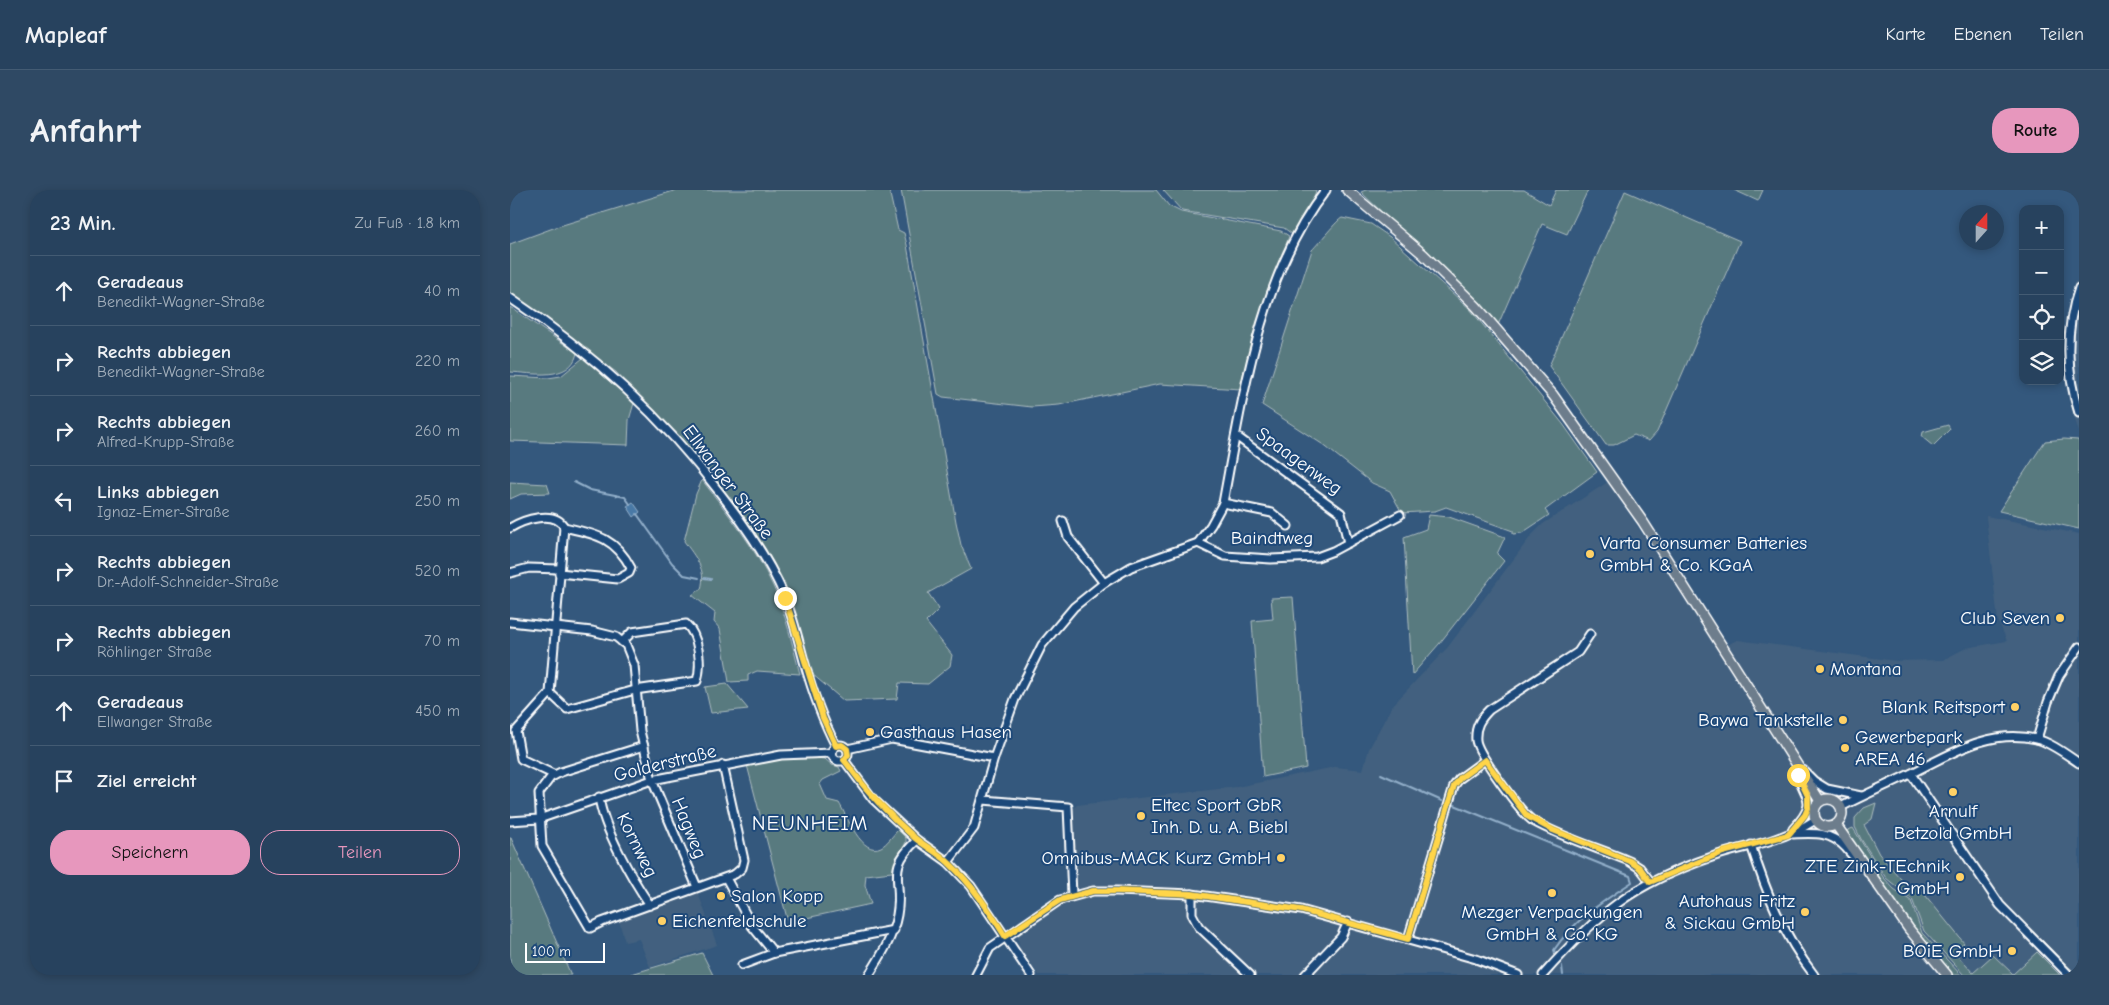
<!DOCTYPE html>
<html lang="de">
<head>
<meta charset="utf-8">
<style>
	body { margin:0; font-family:"Comic Neue",sans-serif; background:#2f4964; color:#f1f3f6 }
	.controls { position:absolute; right:15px; top:15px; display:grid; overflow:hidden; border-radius:10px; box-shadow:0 2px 8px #0003 }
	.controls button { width:45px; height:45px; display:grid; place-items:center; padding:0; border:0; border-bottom:1px solid #435b73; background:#27425e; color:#f1f3f6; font:25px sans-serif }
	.compass { position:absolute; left:1449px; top:15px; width:45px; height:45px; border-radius:50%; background:#27425e; box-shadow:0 2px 8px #0003; rotate:21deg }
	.scale { position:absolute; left:15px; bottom:12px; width:80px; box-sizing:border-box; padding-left:5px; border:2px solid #fff; border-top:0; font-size:14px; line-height:18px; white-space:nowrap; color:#fff; -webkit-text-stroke:4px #1f4a7a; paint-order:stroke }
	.stop { position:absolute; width:15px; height:15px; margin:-11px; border:4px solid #ffd54a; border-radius:50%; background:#fff }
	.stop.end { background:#ffd54a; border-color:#fff; box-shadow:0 1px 5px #0008 }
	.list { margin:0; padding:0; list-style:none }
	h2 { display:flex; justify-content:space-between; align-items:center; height:65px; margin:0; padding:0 20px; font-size:21px }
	h2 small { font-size:16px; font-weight:400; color:#a4b0bc }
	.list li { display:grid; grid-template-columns:32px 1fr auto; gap:15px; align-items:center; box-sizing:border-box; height:70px; padding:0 20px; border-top:1px solid #435b73 }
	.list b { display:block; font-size:19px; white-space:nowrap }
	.list p { margin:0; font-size:16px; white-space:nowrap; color:#a4b0bc }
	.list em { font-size:16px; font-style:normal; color:#a4b0bc }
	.actions { display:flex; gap:10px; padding:15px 20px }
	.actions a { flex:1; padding:11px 0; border:1px solid #e797bd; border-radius:20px; text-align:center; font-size:18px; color:#e797bd }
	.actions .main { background:#e797bd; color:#111 }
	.icon { flex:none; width:28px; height:28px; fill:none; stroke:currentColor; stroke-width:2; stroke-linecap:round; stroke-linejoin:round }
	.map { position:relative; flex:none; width:1569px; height:785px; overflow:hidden; border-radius:20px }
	header { display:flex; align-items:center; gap:30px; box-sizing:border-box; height:70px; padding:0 25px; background:#27425e; border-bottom:1px solid #435b73 }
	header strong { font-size:24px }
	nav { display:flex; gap:28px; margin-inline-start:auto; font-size:18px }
	.intro { display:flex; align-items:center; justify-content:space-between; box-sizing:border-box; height:120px; padding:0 30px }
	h1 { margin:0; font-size:35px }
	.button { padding:12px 22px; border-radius:20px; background:#e797bd; color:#111; font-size:18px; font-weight:700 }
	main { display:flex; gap:30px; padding:0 30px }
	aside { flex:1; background:#27425e; border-radius:20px; box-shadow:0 2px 8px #0003 }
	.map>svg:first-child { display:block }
</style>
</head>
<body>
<header>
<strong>Mapleaf</strong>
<nav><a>Karte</a><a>Ebenen</a><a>Teilen</a></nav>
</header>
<div class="intro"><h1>Anfahrt</h1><a class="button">Route</a></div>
<main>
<aside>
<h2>23 Min.<small>Zu Fuß · 1.8 km</small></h2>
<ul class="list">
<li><svg class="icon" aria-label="ahead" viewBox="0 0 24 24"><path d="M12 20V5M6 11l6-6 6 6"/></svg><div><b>Geradeaus</b><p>Benedikt-Wagner-Straße</p></div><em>40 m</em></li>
<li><svg class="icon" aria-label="right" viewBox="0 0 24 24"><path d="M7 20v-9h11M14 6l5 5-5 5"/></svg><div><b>Rechts abbiegen</b><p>Benedikt-Wagner-Straße</p></div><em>220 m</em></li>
<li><svg class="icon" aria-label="right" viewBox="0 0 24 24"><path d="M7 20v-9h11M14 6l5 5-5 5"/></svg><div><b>Rechts abbiegen</b><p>Alfred-Krupp-Straße</p></div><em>260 m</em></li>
<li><svg class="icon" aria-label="left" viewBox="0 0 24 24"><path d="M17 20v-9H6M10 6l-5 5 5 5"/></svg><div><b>Links abbiegen</b><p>Ignaz-Emer-Straße</p></div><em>250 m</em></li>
<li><svg class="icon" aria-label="right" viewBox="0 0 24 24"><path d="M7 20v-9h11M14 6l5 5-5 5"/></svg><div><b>Rechts abbiegen</b><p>Dr.-Adolf-Schneider-Straße</p></div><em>520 m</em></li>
<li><svg class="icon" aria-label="right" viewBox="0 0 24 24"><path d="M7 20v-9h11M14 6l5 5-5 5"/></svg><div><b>Rechts abbiegen</b><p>Röhlinger Straße</p></div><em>70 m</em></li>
<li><svg class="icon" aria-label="ahead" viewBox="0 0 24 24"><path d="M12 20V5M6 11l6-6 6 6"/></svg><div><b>Geradeaus</b><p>Ellwanger Straße</p></div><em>450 m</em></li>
<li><svg class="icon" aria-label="arrive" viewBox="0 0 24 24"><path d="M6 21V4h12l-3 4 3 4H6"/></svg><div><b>Ziel erreicht</b></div></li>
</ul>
<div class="actions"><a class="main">Speichern</a><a>Teilen</a></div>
</aside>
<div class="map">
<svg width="1569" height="785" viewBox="0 0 1569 785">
	<rect width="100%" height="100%" fill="#34587d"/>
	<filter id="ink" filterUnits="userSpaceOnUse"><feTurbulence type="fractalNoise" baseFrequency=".02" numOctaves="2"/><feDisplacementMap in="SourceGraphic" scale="10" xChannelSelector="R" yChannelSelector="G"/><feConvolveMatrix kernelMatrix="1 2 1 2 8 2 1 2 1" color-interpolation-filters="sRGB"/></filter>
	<g filter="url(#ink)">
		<g fill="#43617f">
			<polygon points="1565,91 1569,93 1569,242 1558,206 1553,166 1556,131"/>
			<polygon points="1098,292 1208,460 1227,450 1386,471 1433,470 1456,458 1497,451 1488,430 1476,326 1569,344 1569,785 529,785 510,759 507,744 550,713 566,705 563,689 562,620 567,615 727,597 825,577 853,580 859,559 882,516 938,457 1021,346 1033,334"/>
			<polygon points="188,703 207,755 140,777 129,749 115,752 109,731"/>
		</g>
		<g fill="#597a7f" stroke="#acbcbf">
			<polygon points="167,0 379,0 388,40 394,43 397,55 446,332 451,355 461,379 418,403 429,419 416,432 442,465 440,476 418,494 389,493 387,509 334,511 302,484 277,402 234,328 200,285 106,182 0,105 0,54 46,37"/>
			<polygon points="391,0 646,0 659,16 671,22 771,41 779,46 739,163 731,199 650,194 549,215 522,217 433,207 428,204"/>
			<polygon points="653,0 806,0 804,8 782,44 774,38 672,21"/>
			<polygon points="856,0 1014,0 1039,15 1046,0 1078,0 1057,44 1032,34 988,135 851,2"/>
			<polygon points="1224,0 1253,0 1248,11"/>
			<polygon points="1115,1 1230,51 1147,242 1139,251 1124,245 1104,255 1096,255 1039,176"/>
			<path d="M832,28L861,34L880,47L960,119L1053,234L1087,282L1035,320L1039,325L1012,343L1003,344V341L936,317L925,321L892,323L880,301L862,293L812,254L752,215L802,60C809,53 827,30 832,28Z"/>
			<path d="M0,117L67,163C61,192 21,183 0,182Z"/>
			<polygon points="73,168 124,213 119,230 118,255 0,251 0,186 38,188 51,186"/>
			<polygon points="1438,235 1440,239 1423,256 1412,247 1413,242"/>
			<polygon points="1554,249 1568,250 1569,253 1569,339 1489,321 1535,251"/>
			<path d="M192,290C218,324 245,357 263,396C276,424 282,454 290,484L247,481L238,485V491L219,492L210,439L204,432L205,423L182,405L191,399C197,379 185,367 174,351L186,304Z"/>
			<polygon points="0,292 37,294 40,303 11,304 0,309"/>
			<polygon points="919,325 939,327 995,347 987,364 994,371 929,454 902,485 894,347 916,339"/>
			<polygon points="783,407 796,578 753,587 742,431 763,429 761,408"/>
			<polygon points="217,494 238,519 201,523 195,497"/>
			<path d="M297,567L315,569L322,575L329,577L331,581L313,590L310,594L317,610L329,613C337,626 352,667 371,657C377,654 383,645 388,640L396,648V652L382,682L356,685L355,695L361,714L278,732L237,575L267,568Z"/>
			<polygon points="1366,613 1362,629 1354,635 1369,664 1397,696 1407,695 1454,753 1447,759 1446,764 1463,783 1483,765 1503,784 1527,762 1550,785 1454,785 1414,741 1402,709 1376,688 1351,649 1345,637 1345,628 1354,618"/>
			<path d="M1343,638L1373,687L1384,699L1401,711L1412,743L1451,785H1441C1403,740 1364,693 1336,641Z"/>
			<polygon points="0,648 1,648 61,785 0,785"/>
			<polygon points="1529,748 1531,749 1567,785 1562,785 1526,749"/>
			<polygon points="192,763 203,785 118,785"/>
		</g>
		<polygon fill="#4a79a6" stroke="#92afca" points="123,312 130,322 124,327 117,316"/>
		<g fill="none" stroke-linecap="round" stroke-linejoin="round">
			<g stroke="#92afca" stroke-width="2">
				<polyline points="64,292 80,300 115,307 120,314"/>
				<polyline points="127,324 162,373 174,385 189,388"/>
				<polyline points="194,388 201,389"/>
				<polyline points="871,584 932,611"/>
				<path d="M942,614L1120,686L1122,692C1092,712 1064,730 1044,760L1045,763"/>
				<polyline points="1052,776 1053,785"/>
			</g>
			<g stroke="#fff" stroke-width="11">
				<g id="minor">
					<path d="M1569,98C1555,138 1556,183 1569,223"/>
					<path d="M0,108C81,162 151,225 210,303C235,335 258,368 274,405C283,426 288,449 294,471C302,500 312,529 326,556"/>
					<polyline points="726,246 831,323 838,353"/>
					<polyline points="713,313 762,323 778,336"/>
					<polyline points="553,331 558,347 594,393"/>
					<path d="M0,338C13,330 45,319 54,337L40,503L57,519L125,500L187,491C192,474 189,446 176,434L122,442L112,452"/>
					<polyline points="688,353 715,366 761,369 807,367 823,361 890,325"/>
					<polyline points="0,383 19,378 49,379"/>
					<path d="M49,383L108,389L119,383L121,378C105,347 85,344 54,337"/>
					<polyline points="0,432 82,441 106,447 116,455 124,475 130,541 142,590 187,697"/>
					<path d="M1080,444L1068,462L979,520C970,529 965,537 966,550C967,563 1012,624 1023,631C1053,648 1088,658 1119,671L1130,678L1140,691"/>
					<polyline points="40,503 6,541 11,569 45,585"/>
					<polyline points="1527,549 1538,512 1549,486 1569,457"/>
					<circle cx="330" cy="563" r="8"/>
					<polyline points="134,556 51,582 41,587 29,603 32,656 80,738 92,732 225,684 232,678 234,670 213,575"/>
					<polyline points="337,559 382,549 484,568"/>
					<polyline points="334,570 363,609 407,650 438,672 461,696 521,785"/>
					<polyline points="1293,580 1304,591 1317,599 1351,606"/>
					<polyline points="1401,584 1490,715 1559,785"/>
					<path d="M89,607C93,638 122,689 140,715"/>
					<polyline points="473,610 558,617 562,705"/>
					<path d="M1331,617C1354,605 1377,595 1400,584C1439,565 1479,538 1526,549C1540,552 1557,565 1569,573"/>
					<polyline points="0,631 29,629 142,590 271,565 322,563"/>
					<path d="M1283,639C1314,607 1288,606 1287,576"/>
					<path d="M1283,644C1304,643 1320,641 1336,658C1341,664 1344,668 1351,671"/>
					<path d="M1241,655C1256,702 1273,745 1304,785"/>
					<path d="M438,672L464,638L484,568L505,509L532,455L564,417L594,393L621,377L688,353L701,335L713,313C732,211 750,83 816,0"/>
					<polyline points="216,688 242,736 264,763 384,740"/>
					<polyline points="682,704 682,724 689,737 740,785"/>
					<polyline points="898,749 944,596 949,589 975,570"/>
					<polyline points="232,775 264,763"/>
					<path d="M359,785C371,766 383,747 387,725C394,688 374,681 407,650"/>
					<polyline points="466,785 480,758 550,710 583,701 607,701 682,704 791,720 966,769 1008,785"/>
					<polyline points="795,785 831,747 838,732"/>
					<path d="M1033,785C1088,723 1122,694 1202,667C1227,658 1254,655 1278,644C1288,641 1297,635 1305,630"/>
				</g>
			</g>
			<g stroke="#fff" stroke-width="12">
				<g id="major">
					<polyline points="837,0 913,64 966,116 1043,205 1133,332 1310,611"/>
					<circle cx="1318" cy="623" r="14"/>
					<polyline points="1326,635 1399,739 1437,785"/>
				</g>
			</g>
			<use href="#minor" stroke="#1f4a7a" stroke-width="7"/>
			<use href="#major" stroke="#6d7d8c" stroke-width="9"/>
		</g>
	</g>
	<g fill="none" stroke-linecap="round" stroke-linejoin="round" filter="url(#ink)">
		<path stroke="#ffd54a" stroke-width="6" d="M275,408L313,528L326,556L332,555L337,559L338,565L334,570L338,575C358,603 380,626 405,648C416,657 429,663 439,673C462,694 479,720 495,746L550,710L583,701H607L682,704L791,720L898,749L944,596L950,588L975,570L1017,626L1043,640L1120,671L1130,678L1140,692L1213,662L1278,645L1295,625L1298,618V606L1288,585"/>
	</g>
	<g fill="#ffd166" stroke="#1f4a7a" stroke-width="2">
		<circle cx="1080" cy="364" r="5"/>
		<circle cx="1550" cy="428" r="5"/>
		<circle cx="1310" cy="479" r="5"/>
		<circle cx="1505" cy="517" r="5"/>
		<circle cx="1333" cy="530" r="5"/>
		<circle cx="360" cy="542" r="5"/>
		<circle cx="1335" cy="558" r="5"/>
		<circle cx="1443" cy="602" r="5"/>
		<circle cx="631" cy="626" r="5"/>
		<circle cx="771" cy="668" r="5"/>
		<circle cx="1450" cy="687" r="5"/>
		<circle cx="1042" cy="703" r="5"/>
		<circle cx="211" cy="706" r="5"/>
		<circle cx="1295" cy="722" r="5"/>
		<circle cx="152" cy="731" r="5"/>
		<circle cx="1502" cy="761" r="5"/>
	</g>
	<g text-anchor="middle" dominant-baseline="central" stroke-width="4" stroke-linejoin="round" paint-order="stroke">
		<g font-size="19" fill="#fff" stroke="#1f4a7a">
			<text transform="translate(789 271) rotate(36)">Spaagenweg</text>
			<text transform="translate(218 292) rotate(53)">Ellwanger Straße</text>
			<text x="762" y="348">Baindtweg</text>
			<text transform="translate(155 573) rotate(-14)">Golderstraße</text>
			<text transform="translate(179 638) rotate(68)">Hagweg</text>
			<text transform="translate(127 655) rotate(64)">Kornweg</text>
		</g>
		<g font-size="19" fill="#fff" stroke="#1f4a7a" text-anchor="start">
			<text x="1090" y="353">Varta Consumer Batteries<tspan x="1090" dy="22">GmbH &amp; Co. KGaA</tspan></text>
			<text x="1540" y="428" text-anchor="end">Club Seven</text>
			<text x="1320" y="479">Montana</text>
			<text x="1495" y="517" text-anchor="end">Blank Reitsport</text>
			<text x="1323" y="530" text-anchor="end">Baywa Tankstelle</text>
			<text x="370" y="542">Gasthaus Hasen</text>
			<text x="1345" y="547">Gewerbepark<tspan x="1345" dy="22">AREA 46</tspan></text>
			<text x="641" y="615">Eltec Sport GbR<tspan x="641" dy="22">Inh. D. u. A. Biebl</tspan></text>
			<text x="1443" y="621" text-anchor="middle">Arnulf<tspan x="1443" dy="22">Betzold GmbH</tspan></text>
			<text x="761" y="668" text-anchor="end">Omnibus-MACK Kurz GmbH</text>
			<text x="1440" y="676" text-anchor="end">ZTE Zink-TEchnik<tspan x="1440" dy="22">GmbH</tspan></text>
			<text x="221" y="706">Salon Kopp</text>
			<text x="1285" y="711" text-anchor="end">Autohaus Fritz<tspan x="1285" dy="22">&amp; Sickau GmbH</tspan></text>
			<text x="1042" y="722" text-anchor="middle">Mezger Verpackungen<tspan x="1042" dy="22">GmbH &amp; Co. KG</tspan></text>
			<text x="162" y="731">Eichenfeldschule</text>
			<text x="1492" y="761" text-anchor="end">BOiE GmbH</text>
		</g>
		<g font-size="21" letter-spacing="1" fill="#fff" stroke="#1f4a7a">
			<text x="300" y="633">NEUNHEIM</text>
		</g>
	</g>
</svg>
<div class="controls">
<button>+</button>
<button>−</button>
<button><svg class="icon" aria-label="locate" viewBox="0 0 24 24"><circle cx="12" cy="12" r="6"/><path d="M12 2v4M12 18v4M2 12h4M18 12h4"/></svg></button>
<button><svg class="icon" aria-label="layers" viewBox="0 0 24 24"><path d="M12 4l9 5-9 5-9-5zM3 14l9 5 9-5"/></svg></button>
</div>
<svg class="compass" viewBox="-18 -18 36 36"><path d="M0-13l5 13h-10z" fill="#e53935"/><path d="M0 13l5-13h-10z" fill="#a4b0bc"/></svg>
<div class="scale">100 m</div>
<div class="stop" style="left:1288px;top:585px"></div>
<div class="stop end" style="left:275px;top:408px"></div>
</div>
</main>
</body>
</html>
